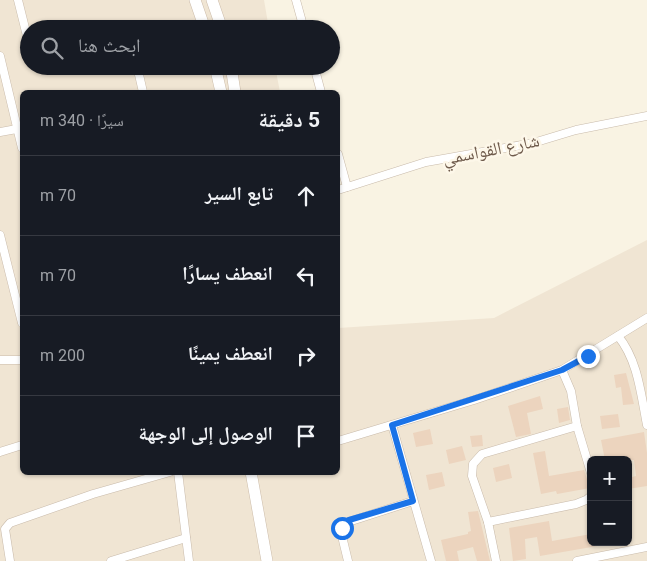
<!DOCTYPE html>
<html lang="ar">
<head>
<meta charset="utf-8">
<style>
	body { margin:0; font-family:Roboto,"Noto Naskh Arabic",sans-serif; background:#242831; color:#f1f3f6; direction:rtl }
	.controls { position:absolute; right:15px; bottom:15px; display:grid; overflow:hidden; border-radius:8px; box-shadow:0 1px 4px #0004 }
	.controls button { width:45px; height:45px; display:grid; place-items:center; padding:0; border:0; border-bottom:1px solid #363941; background:#171b24; color:#f1f3f6; font:25px sans-serif }
	.stop { position:absolute; width:15px; height:15px; margin:-11px; border:4px solid #1a73e8; border-radius:50%; background:#fff }
	.stop.end { background:#1a73e8; border-color:#fff; box-shadow:0 1px 5px #0008 }
	.list { margin:0; padding:0; list-style:none }
	h2 { display:flex; justify-content:space-between; align-items:center; height:65px; margin:0; padding:0 20px; font-size:21px }
	h2 small { font-size:16px; font-weight:400; color:#9ea1a6 }
	.list li { display:grid; grid-template-columns:32px 1fr auto; gap:15px; align-items:center; box-sizing:border-box; height:80px; padding:0 20px; border-top:1px solid #363941 }
	.list b { display:block; font-size:19px; white-space:nowrap }
	.list em { font-size:16px; font-style:normal; color:#9ea1a6 }
	.icon { flex:none; width:28px; height:28px; fill:none; stroke:currentColor; stroke-width:2; stroke-linecap:round; stroke-linejoin:round }
	.map { position:relative; flex:none; width:647px; height:561px; overflow:hidden; direction:ltr }
	.search { position:absolute; background:#171b24; box-shadow:0 1px 4px #0004; left:20px; top:20px; width:320px; height:55px; display:flex; align-items:center; gap:12px; box-sizing:border-box; padding:0 18px; border-radius:28px; color:#9ea1a6; font-size:19px }
	.panel { position:absolute; background:#171b24; box-shadow:0 1px 4px #0004; left:20px; top:90px; width:320px; height:385px; border-radius:8px; direction:rtl }
	.map>svg:first-child { display:block }
</style>
</head>
<body>
<div class="map">
<svg width="647" height="561" viewBox="0 0 647 561">
	<rect width="100%" height="100%" fill="#f9f3e3"/>
	<path fill="#f0e5d3" fill-rule="evenodd" d="M0,0H264L269,29H29V66H275L280,92H22V472H338V328L494,318L647,240V561H0ZM591,460H628V542H591Z"/>
	<g fill="#ecd4be">
		<polygon points="626,373 634,404 623,405 621,387 616,388 614,375"/>
		<polygon points="540,396 543,409 527,413 531,434 516,437 508,406"/>
		<polygon points="568,407 570,420 559,423 557,409"/>
		<polygon points="618,414 620,427 602,429 600,416"/>
		<polygon points="430,429 433,444 416,447 413,433"/>
		<polygon points="644,432 647,453 647,486 628,489 628,478 636,476 634,460 605,460 601,440"/>
		<polygon points="482,435 483,446 472,447 470,436"/>
		<polygon points="462,446 466,460 449,464 446,450"/>
		<polygon points="545,451 549,476 584,470 590,488 557,494 556,491 541,494 533,453"/>
		<polygon points="509,464 512,478 496,482 493,468"/>
		<polygon points="442,472 445,486 429,490 426,475"/>
		<polygon points="478,511 490,561 477,561 473,547 457,551 459,561 446,561 441,540 468,534 468,532 471,531 468,512"/>
		<polygon points="549,521 552,541 591,534 591,542 603,542 603,545 540,556 537,537 525,539 526,559 513,561 509,528"/>
	</g>
	<g fill="none" stroke-linecap="round" stroke-linejoin="round">
		<g stroke="#c9bbab" stroke-width="9">
			<g id="street">
				<polyline points="18,0 29,44"/>
				<polyline points="296,0 304,29"/>
				<polyline points="0,56 22,148"/>
				<polyline points="137,66 143,92"/>
				<polyline points="314,66 321,92"/>
				<polyline points="0,132 22,128"/>
				<polyline points="338,154 347,187"/>
				<polyline points="338,190 426,162 533,143 576,130 647,116"/>
				<polyline points="0,235 22,323"/>
				<path d="M618,336C638,360 641,395 647,425"/>
				<polyline points="0,360 22,360"/>
				<polyline points="562,370 571,391 577,426 591,473"/>
				<polyline points="392,425 431,561"/>
				<polyline points="338,441 474,400 562,370 647,318"/>
				<polyline points="0,452 22,445"/>
				<polyline points="178,472 189,561"/>
				<polyline points="488,522 576,504 586,500 591,496"/>
				<polyline points="10,561 5,529 10,523 93,494 170,472"/>
				<polyline points="111,561 186,538"/>
				<polyline points="348,561 341,532 345,523 413,501"/>
				<polyline points="496,561 488,522 472,476 473,464 482,454 577,426"/>
				<polyline points="577,561 647,547"/>
			</g>
		</g>
		<g stroke="#ccbcaa" stroke-width="12">
			<g id="secondary">
				<polyline points="195,0 205,29"/>
				<polyline points="212,0 222,29"/>
				<polyline points="215,66 221,92"/>
				<polyline points="231,66 235,92"/>
				<polyline points="251,472 267,561"/>
			</g>
		</g>
		<use href="#street" stroke="#fff" stroke-width="8"/>
		<use href="#secondary" stroke="#fff" stroke-width="11"/>
	</g>
	<g fill="none" stroke-linecap="round" stroke-linejoin="round">
		<polyline stroke="#1a73e8" stroke-width="6" points="342,528 349,520 413,501 392,425 562,370 588,356"/>
	</g>
	<g text-anchor="middle" dominant-baseline="central" stroke-width="5" stroke-linejoin="round" paint-order="stroke">
		<g font-size="18" fill="#6f5b4c" stroke="#fdf7e9">
			<text transform="translate(491 149) rotate(-11)">شارع القواسمي</text>
		</g>
	</g>
</svg>
<div class="controls">
<button>+</button>
<button>−</button>
</div>
<div class="stop" style="left:342px;top:528px"></div>
<div class="stop end" style="left:588px;top:356px"></div>
<div class="search"><svg class="icon" aria-label="search" viewBox="0 0 24 24"><circle cx="10" cy="10" r="6"/><path d="M15 15l6 6"/></svg>ابحث هنا</div>
<section class="panel">
<h2>5 دقيقة<small>سيرًا · 340 m</small></h2>
<ul class="list">
<li><svg class="icon" aria-label="ahead" viewBox="0 0 24 24"><path d="M12 20V5M6 11l6-6 6 6"/></svg><div><b>تابع السير</b></div><em>70 m</em></li>
<li><svg class="icon" aria-label="left" viewBox="0 0 24 24"><path d="M17 20v-9H6M10 6l-5 5 5 5"/></svg><div><b>انعطف يسارًا</b></div><em>70 m</em></li>
<li><svg class="icon" aria-label="right" viewBox="0 0 24 24"><path d="M7 20v-9h11M14 6l5 5-5 5"/></svg><div><b>انعطف يمينًا</b></div><em>200 m</em></li>
<li><svg class="icon" aria-label="arrive" viewBox="0 0 24 24"><path d="M6 21V4h12l-3 4 3 4H6"/></svg><div><b>الوصول إلى الوجهة</b></div></li>
</ul>
</section>
</div>
</body>
</html>
